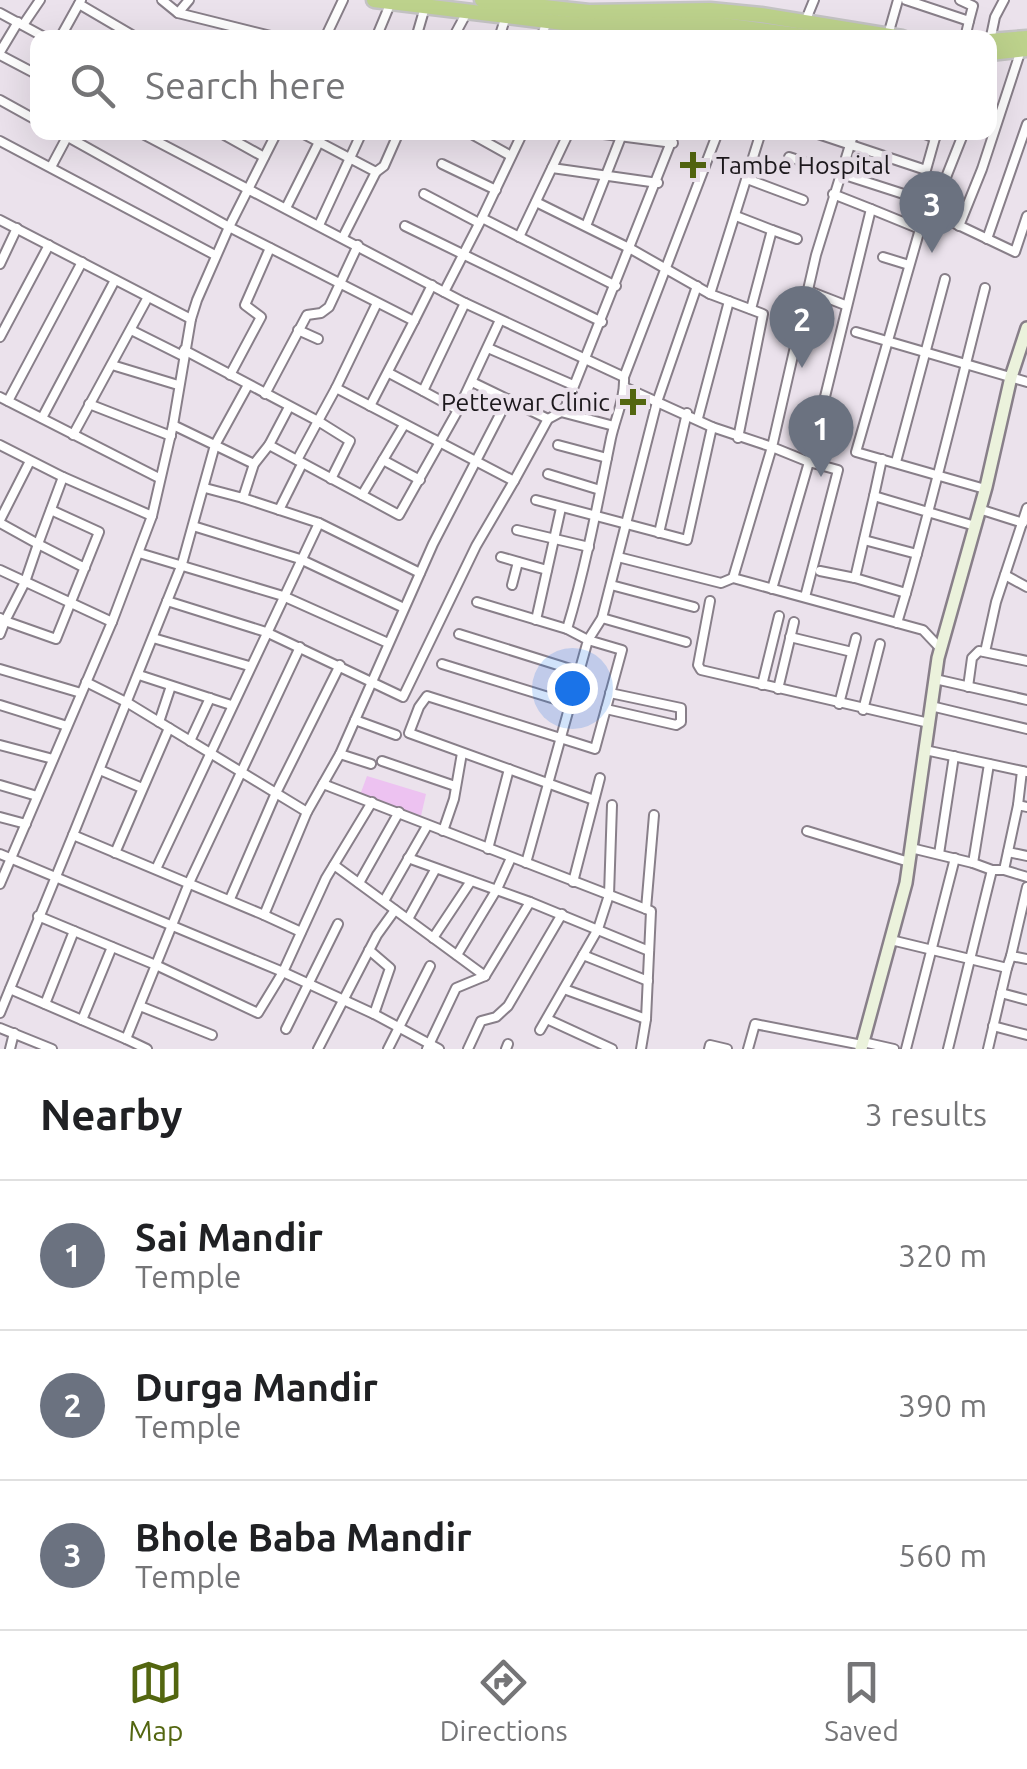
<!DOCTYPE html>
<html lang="en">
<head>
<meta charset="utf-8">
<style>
	body { margin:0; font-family:Ubuntu,sans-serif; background:#f6f6f6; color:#202124 }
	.you { position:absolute; left:572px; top:688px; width:35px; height:35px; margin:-25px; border:8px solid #fff; border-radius:50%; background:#1a73e8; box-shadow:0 0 0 15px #1a73e833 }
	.badge { display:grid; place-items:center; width:65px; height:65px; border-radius:50%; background:#536610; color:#fff; font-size:32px; font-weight:700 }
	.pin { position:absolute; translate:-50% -82px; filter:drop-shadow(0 2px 5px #0008) }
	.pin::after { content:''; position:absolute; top:52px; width:35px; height:30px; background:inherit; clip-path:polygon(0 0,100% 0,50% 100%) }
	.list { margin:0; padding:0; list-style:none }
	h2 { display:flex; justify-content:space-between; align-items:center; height:130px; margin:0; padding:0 40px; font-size:42px }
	h2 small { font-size:32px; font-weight:400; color:#757577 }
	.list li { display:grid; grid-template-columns:65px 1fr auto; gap:30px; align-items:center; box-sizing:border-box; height:150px; padding:0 40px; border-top:2px solid #e0e0e0 }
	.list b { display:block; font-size:38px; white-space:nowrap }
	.list p { margin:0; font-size:32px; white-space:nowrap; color:#757577 }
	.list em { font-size:32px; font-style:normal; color:#757577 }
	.icon { flex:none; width:55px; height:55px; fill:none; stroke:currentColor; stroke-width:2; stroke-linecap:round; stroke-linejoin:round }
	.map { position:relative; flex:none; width:1027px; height:1049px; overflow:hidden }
	.search { position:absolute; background:#fff; box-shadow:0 10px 40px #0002; left:30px; right:30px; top:30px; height:110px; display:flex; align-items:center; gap:25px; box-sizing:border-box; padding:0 35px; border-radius:20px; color:#757577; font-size:38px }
	.sheet { height:580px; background:#fff }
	nav { display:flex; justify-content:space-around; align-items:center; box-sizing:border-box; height:140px; border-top:2px solid #e0e0e0; background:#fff; font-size:28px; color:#757577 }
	nav a { display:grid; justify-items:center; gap:5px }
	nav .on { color:#536610 }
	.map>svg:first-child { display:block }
</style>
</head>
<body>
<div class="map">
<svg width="1027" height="1049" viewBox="0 0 1027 1049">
	<rect width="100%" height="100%" fill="#ebe2ec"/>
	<polygon fill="#edc2f1" points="367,776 426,794 421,816 360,795"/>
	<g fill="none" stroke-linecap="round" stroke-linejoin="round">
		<g stroke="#887f89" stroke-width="12">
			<g id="street">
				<polyline points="162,0 178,13 279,38"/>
				<polyline points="906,0 969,21 973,6 960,0"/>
				<polyline points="79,4 137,38"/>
				<polyline points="0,13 46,38"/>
				<polyline points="178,13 189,0"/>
				<polyline points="805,22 814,0"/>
				<polyline points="23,25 40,0"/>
				<polyline points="888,35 898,0"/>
				<polyline points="60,38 81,0"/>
				<polyline points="325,38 343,0"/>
				<polyline points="376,38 391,2"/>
				<polyline points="416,38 425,7"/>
				<polyline points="453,38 467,12"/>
				<polyline points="499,38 506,16"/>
				<polyline points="541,38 547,21"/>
				<polyline points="965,38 969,21"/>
				<polyline points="990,41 995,17 1004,0"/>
				<polyline points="0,52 18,22"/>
				<polyline points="0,55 38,75"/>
				<polyline points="0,100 38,121"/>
				<polyline points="59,132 229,227 414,321 370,406"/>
				<polyline points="139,132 465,303 624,377 718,132"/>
				<polyline points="219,132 264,157"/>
				<polyline points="300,132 376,172 384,166 399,132"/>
				<polyline points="468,132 511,156"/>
				<polyline points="588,132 673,143"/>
				<polyline points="812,132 926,170 935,138"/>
				<polyline points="919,132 935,138 937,132"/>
				<polyline points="964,132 933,210 935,214 1015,252 1027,216"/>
				<polyline points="0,141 215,255"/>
				<polyline points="789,157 916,198"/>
				<polyline points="442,164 496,190"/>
				<polyline points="51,167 67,137"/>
				<polyline points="552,168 658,183"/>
				<polyline points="747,179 803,200"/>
				<polyline points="424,194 479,223"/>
				<polyline points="833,194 871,209 809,462 772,447 816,255 854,132"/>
				<polyline points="536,202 631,249 710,294 761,132"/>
				<polyline points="286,208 324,132"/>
				<polyline points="871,209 920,229 856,452 985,489"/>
				<polyline points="736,216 772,230 751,309"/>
				<polyline points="482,218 523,132"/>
				<polyline points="0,220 191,319"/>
				<polyline points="319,225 362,132"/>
				<polyline points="405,226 602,322"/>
				<polyline points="586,226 621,137"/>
				<polyline points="959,226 982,169 1021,50"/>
				<polyline points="772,230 797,239"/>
				<polyline points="343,237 376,172"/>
				<polyline points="519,237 569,132"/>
				<polyline points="987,239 1027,124"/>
				<polyline points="883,257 909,265"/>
				<polyline points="0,264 17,228"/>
				<polyline points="809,291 845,305"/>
				<polyline points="444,292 482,218 616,286"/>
				<polyline points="710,294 763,314 738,438"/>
				<polyline points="414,321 432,285"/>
				<polyline points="131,330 183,356"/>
				<polyline points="298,330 318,339"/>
				<polyline points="856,332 1027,382"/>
				<polyline points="0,337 49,245"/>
				<polyline points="488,348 573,385"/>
				<polyline points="184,350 318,421 336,388 514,481 548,419 561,412 566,406 675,132"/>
				<polyline points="112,365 178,385"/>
				<polyline points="389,373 423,391"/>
				<polyline points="230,375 261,317 245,305 270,248"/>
				<polyline points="472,382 548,419"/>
				<polyline points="248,385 215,445 182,564 73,835 264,915 307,812 340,754 433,544 508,399"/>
				<polyline points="624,387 712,427"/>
				<polyline points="336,388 377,303"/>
				<polyline points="265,394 307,315 321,313 329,307 358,245"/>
				<polyline points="0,397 159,478"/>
				<polyline points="8,401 82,262"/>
				<polyline points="89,404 171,436"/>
				<polyline points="458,410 500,320"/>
				<polyline points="561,412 614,426"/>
				<polyline points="42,418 115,280"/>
				<polyline points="698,418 729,301"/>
				<polyline points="173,425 254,464"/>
				<polyline points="73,435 148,297"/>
				<polyline points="0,445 63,477"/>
				<polyline points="269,445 362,495 404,425"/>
				<polyline points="558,445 607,458"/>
				<polyline points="297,460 318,421 350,441 331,479"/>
				<polyline points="383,460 420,480"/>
				<polyline points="896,462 945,279"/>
				<polyline points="548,474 600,490"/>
				<polyline points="205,488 243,498 254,464 269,445 289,407"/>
				<polyline points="362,495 399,515 458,410 423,391 465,303"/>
				<polyline points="874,496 882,459"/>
				<polyline points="243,498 319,523 420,573"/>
				<polyline points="536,500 687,540 712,427 772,447 733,578"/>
				<polyline points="979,509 1023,523"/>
				<polyline points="51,510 99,532 56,639 5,621 25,582 38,544 85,568"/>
				<polyline points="279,510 300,468"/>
				<polyline points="0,520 30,461"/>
				<polyline points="0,523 38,544 63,477 152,516"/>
				<polyline points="193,526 300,559 404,608"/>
				<path d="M975,526L874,496L855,578L906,593C935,492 959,390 985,288"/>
				<polyline points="517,530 589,547"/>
				<polyline points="659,533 687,413"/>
				<polyline points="864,540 917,554"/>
				<polyline points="139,553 283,596 388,643"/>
				<polyline points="501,557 547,570"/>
				<polyline points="618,557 721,583 733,578 923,630 940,648"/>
				<polyline points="0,570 112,622"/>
				<polyline points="820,571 855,578"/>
				<polyline points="1005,575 1027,587"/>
				<polyline points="512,585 518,562"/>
				<polyline points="611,585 694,607"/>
				<polyline points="772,589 809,462 838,470 805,597"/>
				<polyline points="167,601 266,632 403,697 476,546 514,481"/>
				<polyline points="710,601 698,665 701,670 929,723"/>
				<polyline points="477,602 567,629"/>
				<polyline points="0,618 5,621 0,634"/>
				<polyline points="602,618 686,642"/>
				<polyline points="536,620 561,508"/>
				<polyline points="897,623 906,593"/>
				<polyline points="459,634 580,672"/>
				<polyline points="790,637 852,652"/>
				<polyline points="153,638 249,666"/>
				<polyline points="985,652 996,602 1027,508"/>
				<polyline points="442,664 571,704"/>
				<polyline points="0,669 81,693"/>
				<polyline points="139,675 231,705"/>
				<polyline points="935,679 1027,700"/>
				<polyline points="86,682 128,703 307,812"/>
				<polyline points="762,685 779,616"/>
				<polyline points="968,687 972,658 979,651 1027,661"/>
				<polyline points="778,689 794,622"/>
				<polyline points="839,704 856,638"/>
				<polyline points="0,705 67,726"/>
				<polyline points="931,706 1027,729"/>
				<polyline points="606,709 676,725 681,722 681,708 610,693"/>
				<polyline points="863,710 880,644"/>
				<polyline points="355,720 396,735"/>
				<polyline points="159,722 171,686"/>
				<polyline points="190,741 210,698"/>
				<polyline points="0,745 53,759"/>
				<polyline points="925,750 1027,772"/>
				<polyline points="340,754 371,764"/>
				<polyline points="382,761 455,786"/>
				<polyline points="989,764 973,863 992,870 1004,870 1018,805 1027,807"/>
				<polyline points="100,770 142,788"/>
				<polyline points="323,784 651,911 646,1019 641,1049"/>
				<polyline points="0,785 37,796"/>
				<polyline points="594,800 409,733 419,707 427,696 595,749 622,650 588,640 602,618 657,402 697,286"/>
				<polyline points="1018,805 1022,771"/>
				<polyline points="0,817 26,824"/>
				<polyline points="443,831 454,799 462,753"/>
				<polyline points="807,831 909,862"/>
				<polyline points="911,848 973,863"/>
				<polyline points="488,849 509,769"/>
				<polyline points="1008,852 1027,856"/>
				<polyline points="115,853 169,728"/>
				<polyline points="0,854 283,972 374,1014 439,1049"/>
				<polyline points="939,854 954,756"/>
				<polyline points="408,858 530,902"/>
				<path d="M526,863L588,640L567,629C586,566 598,502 611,438C616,416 625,399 624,377"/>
				<polyline points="334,865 485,976 530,902 649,951"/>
				<polyline points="156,869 319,523"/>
				<polyline points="1004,870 1027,877"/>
				<polyline points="573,882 600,778"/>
				<polyline points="359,883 399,812"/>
				<polyline points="0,884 112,622 152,516 173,425 191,319 197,300 229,227 277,132"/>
				<polyline points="230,899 275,795 340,665"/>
				<polyline points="384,901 427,826"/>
				<polyline points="646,909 654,815"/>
				<polyline points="264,915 301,932"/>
				<polyline points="38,916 158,966 258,1013 283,972 326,878 372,802"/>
				<polyline points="408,919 435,870"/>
				<polyline points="433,938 471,881"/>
				<polyline points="891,940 1007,968 1011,956 1027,959"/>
				<polyline points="369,950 390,968 374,1014"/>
				<polyline points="457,955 497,889 511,858"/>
				<polyline points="583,955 648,981"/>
				<polyline points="1011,956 1027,887"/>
				<polyline points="10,989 126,1039 189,883 300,647"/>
				<polyline points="564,989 646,1019"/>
				<polyline points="1001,993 1027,1000"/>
				<polyline points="45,1004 74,931"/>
				<polyline points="140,1006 212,1035"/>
				<polyline points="0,1013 73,835"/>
				<polyline points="547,1019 612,1049"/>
				<polyline points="82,1020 112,947"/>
				<polyline points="993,1026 1027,1035"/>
				<polyline points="0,1028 52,1049"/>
				<polyline points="286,1029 338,924"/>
				<polyline points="540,1030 598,929 609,895 612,805"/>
				<polyline points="126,1039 147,1049"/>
				<polyline points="863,1042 894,1049"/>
				<polyline points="10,1049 14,1033"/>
				<polyline points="318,1049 377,935 395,910"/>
				<polyline points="388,1049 430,966"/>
				<polyline points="427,1049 456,988 485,976"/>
				<polyline points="468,1049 481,1021 496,1017 508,1006 562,914"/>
				<polyline points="506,1049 508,1044"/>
				<polyline points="709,1049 710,1045 727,1049"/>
				<polyline points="748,1049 755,1024 862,1045"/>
				<polyline points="906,1049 955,858"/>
				<polyline points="948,1049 992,870"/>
				<polyline points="988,1049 1007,968"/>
			</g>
		</g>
		<g stroke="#887f89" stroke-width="16">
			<polyline id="secondary" points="861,1049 906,883 938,658 986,487 1011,377 1027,328"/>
		</g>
		<g stroke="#c4c3c4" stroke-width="19">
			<g id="highway">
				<polyline points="374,0 572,24 708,23 818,38"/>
				<polyline points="482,0 589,12 710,10 761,15 902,38"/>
				<polyline points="990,41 1027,38"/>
				<polyline points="990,53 1027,49"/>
			</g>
		</g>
		<use href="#street" stroke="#fff" stroke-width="8"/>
		<use href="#secondary" stroke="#ebf2dc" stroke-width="11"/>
		<use href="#highway" stroke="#bdd28c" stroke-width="14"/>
	</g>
	<g fill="#536610" stroke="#ebe2ec" stroke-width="4">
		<path d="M688 150h10v10h10v10h-10v10h-10v-10h-10v-10h10z"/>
		<path d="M628 387h10v10h10v10h-10v10h-10v-10h-10v-10h10z"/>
	</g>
	<g text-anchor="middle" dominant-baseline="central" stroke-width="9" stroke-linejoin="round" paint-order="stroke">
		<g font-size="25" fill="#1d191d" stroke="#ebe2ec" text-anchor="start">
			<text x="716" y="165">Tambe Hospital</text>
			<text x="610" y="402" text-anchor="end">Pettewar Clinic</text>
		</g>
	</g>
</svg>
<div class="you"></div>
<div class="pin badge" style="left:821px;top:477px;background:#6b7280">1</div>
<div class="pin badge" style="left:802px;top:368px;background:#6b7280">2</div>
<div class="pin badge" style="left:932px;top:253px;background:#6b7280">3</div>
<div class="search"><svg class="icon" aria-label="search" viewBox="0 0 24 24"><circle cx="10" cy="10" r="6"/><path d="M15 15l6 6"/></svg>Search here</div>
</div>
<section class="sheet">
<h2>Nearby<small>3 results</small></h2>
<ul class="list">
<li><span class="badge" style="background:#6b7280">1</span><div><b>Sai Mandir</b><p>Temple</p></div><em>320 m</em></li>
<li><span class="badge" style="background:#6b7280">2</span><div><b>Durga Mandir</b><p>Temple</p></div><em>390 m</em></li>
<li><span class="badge" style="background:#6b7280">3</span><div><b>Bhole Baba Mandir</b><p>Temple</p></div><em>560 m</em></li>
</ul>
</section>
<nav>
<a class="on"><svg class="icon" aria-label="map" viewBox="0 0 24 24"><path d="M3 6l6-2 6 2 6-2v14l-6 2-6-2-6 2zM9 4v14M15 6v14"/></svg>Map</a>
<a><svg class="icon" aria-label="directions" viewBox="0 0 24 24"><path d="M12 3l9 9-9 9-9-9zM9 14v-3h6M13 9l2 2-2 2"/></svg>Directions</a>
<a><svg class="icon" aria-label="saved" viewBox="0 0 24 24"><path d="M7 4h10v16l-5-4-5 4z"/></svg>Saved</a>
</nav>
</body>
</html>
